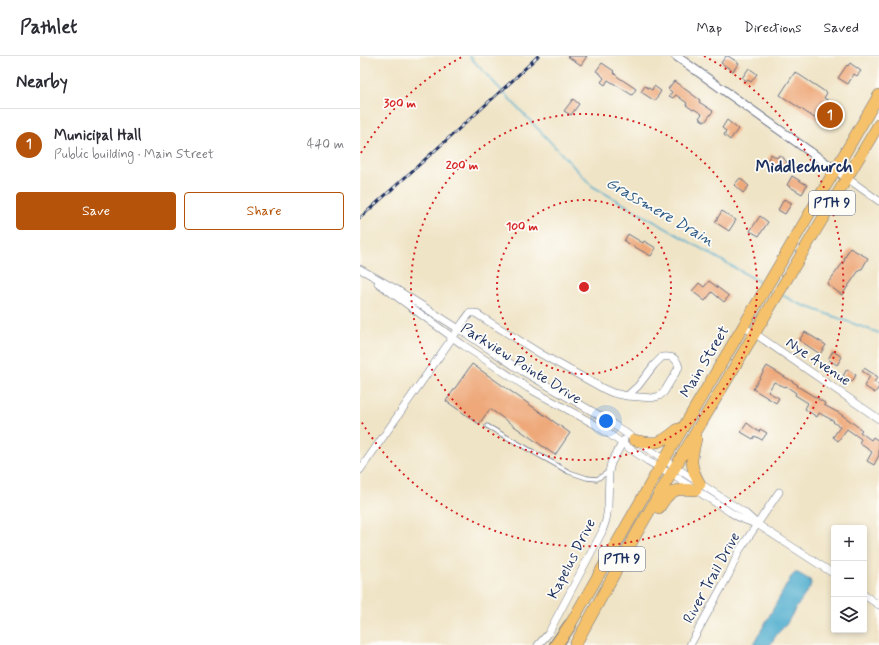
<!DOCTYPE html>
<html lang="en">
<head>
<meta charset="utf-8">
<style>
	body { margin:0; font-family:Mynerve,sans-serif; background:#f7f7f7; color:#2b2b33 }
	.controls { position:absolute; right:12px; bottom:12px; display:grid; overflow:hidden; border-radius:4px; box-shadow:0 2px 6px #0003 }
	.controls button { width:36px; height:36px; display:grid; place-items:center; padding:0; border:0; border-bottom:1px solid #e1e1e2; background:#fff; color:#2b2b33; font:20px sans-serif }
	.you { position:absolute; left:246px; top:365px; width:14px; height:14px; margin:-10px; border:3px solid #fff; border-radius:50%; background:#1a73e8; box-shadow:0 0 0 6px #1a73e833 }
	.badge { display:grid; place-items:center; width:26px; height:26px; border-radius:50%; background:#b45309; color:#fff; font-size:13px; font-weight:700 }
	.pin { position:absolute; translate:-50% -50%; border:2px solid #fff; box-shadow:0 1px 4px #0006 }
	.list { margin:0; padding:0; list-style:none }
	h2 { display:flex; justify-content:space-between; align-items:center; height:52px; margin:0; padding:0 16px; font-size:17px }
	h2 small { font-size:13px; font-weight:400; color:#7c7c81 }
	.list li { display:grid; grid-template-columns:26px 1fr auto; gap:12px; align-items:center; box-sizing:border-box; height:72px; padding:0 16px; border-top:1px solid #e1e1e2 }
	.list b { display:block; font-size:15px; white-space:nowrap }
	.list p { margin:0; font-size:13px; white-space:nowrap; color:#7c7c81 }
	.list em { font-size:13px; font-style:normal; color:#7c7c81 }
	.actions { display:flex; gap:8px; padding:12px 16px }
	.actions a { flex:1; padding:9px 0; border:1px solid #b45309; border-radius:4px; text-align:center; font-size:14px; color:#b45309 }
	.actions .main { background:#b45309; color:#fff }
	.icon { flex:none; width:22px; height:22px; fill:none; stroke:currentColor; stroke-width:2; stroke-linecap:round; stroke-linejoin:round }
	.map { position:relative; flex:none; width:519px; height:589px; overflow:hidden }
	header { display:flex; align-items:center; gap:24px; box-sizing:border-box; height:56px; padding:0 20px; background:#fff; border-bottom:1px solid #e1e1e2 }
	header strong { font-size:19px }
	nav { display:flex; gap:22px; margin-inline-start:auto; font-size:14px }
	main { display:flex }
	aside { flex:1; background:#fff }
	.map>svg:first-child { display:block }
</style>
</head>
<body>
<header>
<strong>Pathlet</strong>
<nav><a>Map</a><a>Directions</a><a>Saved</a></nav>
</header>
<main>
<aside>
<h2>Nearby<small></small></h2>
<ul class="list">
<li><span class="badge">1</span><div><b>Municipal Hall</b><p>Public building · Main Street</p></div><em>440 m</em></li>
</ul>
<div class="actions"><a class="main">Save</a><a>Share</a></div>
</aside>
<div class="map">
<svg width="519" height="589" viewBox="0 0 519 589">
	<rect width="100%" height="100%" fill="#fdfcf7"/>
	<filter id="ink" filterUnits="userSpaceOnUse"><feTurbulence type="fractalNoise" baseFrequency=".025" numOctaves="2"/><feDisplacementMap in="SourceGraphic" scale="8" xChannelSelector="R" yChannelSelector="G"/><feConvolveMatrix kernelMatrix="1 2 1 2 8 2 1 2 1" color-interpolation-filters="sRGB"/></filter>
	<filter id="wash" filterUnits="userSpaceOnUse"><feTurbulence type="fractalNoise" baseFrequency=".012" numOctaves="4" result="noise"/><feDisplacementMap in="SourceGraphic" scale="16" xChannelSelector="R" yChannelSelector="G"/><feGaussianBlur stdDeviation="0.9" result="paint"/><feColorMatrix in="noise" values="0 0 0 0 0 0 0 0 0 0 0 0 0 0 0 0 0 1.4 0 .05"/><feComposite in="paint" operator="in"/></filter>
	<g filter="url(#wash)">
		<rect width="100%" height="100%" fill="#f0e4c6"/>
		<polygon fill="#4fadce" stroke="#356e96" points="435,517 438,517 450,524 451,527 450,531 434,555 426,569 417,578 410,589 393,589 431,521"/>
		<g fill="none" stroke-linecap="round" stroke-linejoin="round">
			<g stroke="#4fadce" stroke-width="1.5">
				<polyline points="109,0 232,130 403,228"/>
				<polyline points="422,239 437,247 519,277"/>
			</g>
		</g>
		<g id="blocks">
			<g fill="#eea879">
				<polygon points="207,0 227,0 221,9"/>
				<polygon points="366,0 368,0 379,7 373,15 361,7"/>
				<polygon points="242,7 254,15 253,16 258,21 276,33 272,39 248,24 245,29 241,26 244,22 241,19 241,18 236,15"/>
				<polygon points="490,7 501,15 497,20 494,18 488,28 478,22 487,9 488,10"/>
				<polygon points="389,12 397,18 391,26 388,24 387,25 382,22"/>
				<polygon points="435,16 467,37 464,42 475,49 462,67 420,39"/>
				<polygon points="314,25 340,44 339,46 353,55 345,66 339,62 342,58 334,53 333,54 326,49 327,47 316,39 313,42 309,40 312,36 308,33"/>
				<polygon points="285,30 292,34 294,30 301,35 295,45 281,36"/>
				<polygon points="213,43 219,48 211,59 204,55"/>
				<polygon points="367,64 378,73 370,84 364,79 366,75 362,72"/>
				<polygon points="411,98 417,102 419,99 424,102 424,103 427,106 422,114 407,105"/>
				<polygon points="432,120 447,129 442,138 427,129"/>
				<polygon points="380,122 389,130 383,137 374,129"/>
				<polygon points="424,143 432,147 425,158 418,154"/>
				<polygon points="362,155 376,164 369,175 355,166"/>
				<polygon points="400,160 408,166 399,180 390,175"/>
				<polygon points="268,178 283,187 284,185 296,192 291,200 264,185"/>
				<polygon points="490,192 508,202 502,213 500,213 482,239 467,228 485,204 484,203"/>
				<polygon points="349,225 369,240 364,246 352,236 345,245 332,235 339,227 344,231"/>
				<polygon points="445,276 466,289 460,298 439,284"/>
				<polygon points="473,295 482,301 477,309 468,303"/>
				<polygon points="112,308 210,377 195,399 130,353 119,368 86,345"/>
				<polygon points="407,310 438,329 437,330 465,347 464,349 479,357 489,364 502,374 500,376 511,384 513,381 519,385 519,399 514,409 507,405 512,396 499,387 501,383 487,373 478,385 473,381 480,371 473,366 474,365 459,357 457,361 445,353 448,347 435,339 436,337 426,330 425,331 414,326 408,336 419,342 416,347 393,333"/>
				<polygon points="504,312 518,321 514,326 519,329 519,331 515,337 504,330 510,320 502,315"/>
				<polygon points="487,313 496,319 492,326 483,320"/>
				<polygon points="387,367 399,376 400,373 407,377 402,384 395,380 393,383 381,376"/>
			</g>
		</g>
	</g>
	<g filter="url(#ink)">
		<use href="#blocks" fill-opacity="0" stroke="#666e82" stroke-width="1"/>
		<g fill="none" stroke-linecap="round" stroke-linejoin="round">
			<g stroke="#666e82" stroke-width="5">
				<polyline id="service" points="127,370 209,416 227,422 237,423 248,416"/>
			</g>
			<g stroke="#666e82" stroke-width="8">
				<g id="minor">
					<polyline points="487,122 519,145"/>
					<polyline points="0,213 34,232 99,273 162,315 244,362 315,411 385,457 397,468 474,518"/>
					<polyline points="18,227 103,289 156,324 168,332 236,369 288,405 311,418 370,456 380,462 393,467"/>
					<polyline points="383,271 394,277 519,363"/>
					<path d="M0,414L104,265L110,257H115L181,298L244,333L253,337L267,340L292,342L299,340L304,336L319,311C316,301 312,300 302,301L294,309L278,330L267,340"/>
					<polyline points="504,539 519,549"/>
					<polyline points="178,589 188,578 242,476 246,464 248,451 249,416 251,407 264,384"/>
					<polyline points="330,589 369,518 379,495 419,436"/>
				</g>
			</g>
			<g stroke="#666e82" stroke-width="10">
				<polyline id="tertiary" points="316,0 487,122"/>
			</g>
			<g stroke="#666e82" stroke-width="12">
				<g id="primary">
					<path d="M336,383C331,403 329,409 340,428"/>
					<path d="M274,384C297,389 300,388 318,373"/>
					<path d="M299,452C310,434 314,432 336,434"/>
					<polyline points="206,576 304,404 400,242 519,39"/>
					<polyline points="215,589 279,473 311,418 519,68"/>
				</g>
			</g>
			<g stroke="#666e82" stroke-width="14">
				<polyline id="motorway" points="196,589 210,569"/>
			</g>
			<use href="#service" stroke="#fff" stroke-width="3.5"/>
			<use href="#minor" stroke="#fff" stroke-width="7"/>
			<use href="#tertiary" stroke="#fff" stroke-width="8"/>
			<use href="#primary" stroke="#f5c16b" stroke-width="11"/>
			<use href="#motorway" stroke="#f5c16b" stroke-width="12"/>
			<g stroke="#1b2f5e" stroke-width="3">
				<polyline id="rail" points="0,162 152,25 178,0"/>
			</g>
			<use href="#rail" stroke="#fdfcf7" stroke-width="1.5" stroke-dasharray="4.5" stroke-linecap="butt"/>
		</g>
	</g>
	<g fill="none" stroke="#d62828" stroke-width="2" stroke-dasharray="2 4">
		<circle cx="224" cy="231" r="87"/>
		<circle cx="224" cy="231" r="173"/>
		<path d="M1 97A260 260 0 0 1 104 0M344 0A260 260 0 1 1 1 365"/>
	</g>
	<g text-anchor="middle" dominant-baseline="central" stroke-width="3.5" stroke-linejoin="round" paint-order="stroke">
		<g fill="#fdfcf7" stroke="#5f6c8c" stroke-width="1">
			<rect x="449" y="135" width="46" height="24" rx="3"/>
			<rect x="239" y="491" width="46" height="24" rx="3"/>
		</g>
		<g font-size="14" font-weight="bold" fill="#1b2f5e">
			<text x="472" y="147">PTH 9</text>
			<text x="262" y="503">PTH 9</text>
		</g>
		<g font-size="15" fill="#1b2f5e" stroke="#fdfcf7">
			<text transform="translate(345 306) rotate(-59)">Main Street</text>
			<text transform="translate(458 306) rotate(34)">Nye Avenue</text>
			<text transform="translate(161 308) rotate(32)">Parkview Pointe Drive</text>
			<text transform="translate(212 503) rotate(-63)">Kapelus Drive</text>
			<text transform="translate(352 522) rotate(-61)">River Trail Drive</text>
		</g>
		<g font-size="16" font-style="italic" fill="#2d5b85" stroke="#fdfcf7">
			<text transform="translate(300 156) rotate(30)">Grassmere Drain</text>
		</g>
		<g font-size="17" font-weight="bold" fill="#1b2f5e" stroke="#fdfcf7">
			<text x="444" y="111">Middlechurch</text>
		</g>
	</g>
	<circle cx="224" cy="231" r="6" fill="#d62828" stroke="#fdfcf7" stroke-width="2"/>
	<g font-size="12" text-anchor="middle" font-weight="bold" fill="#d62828" stroke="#fdfcf7" stroke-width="3.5" stroke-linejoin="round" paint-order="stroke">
		<text x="40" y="51">300 m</text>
		<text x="102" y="113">200 m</text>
		<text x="162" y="174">100 m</text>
	</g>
</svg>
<div class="controls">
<button>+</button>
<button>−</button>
<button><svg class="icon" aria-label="layers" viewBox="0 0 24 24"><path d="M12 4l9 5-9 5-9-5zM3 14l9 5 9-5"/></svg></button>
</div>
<div class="you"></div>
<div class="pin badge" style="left:470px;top:59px">1</div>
</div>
</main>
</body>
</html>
